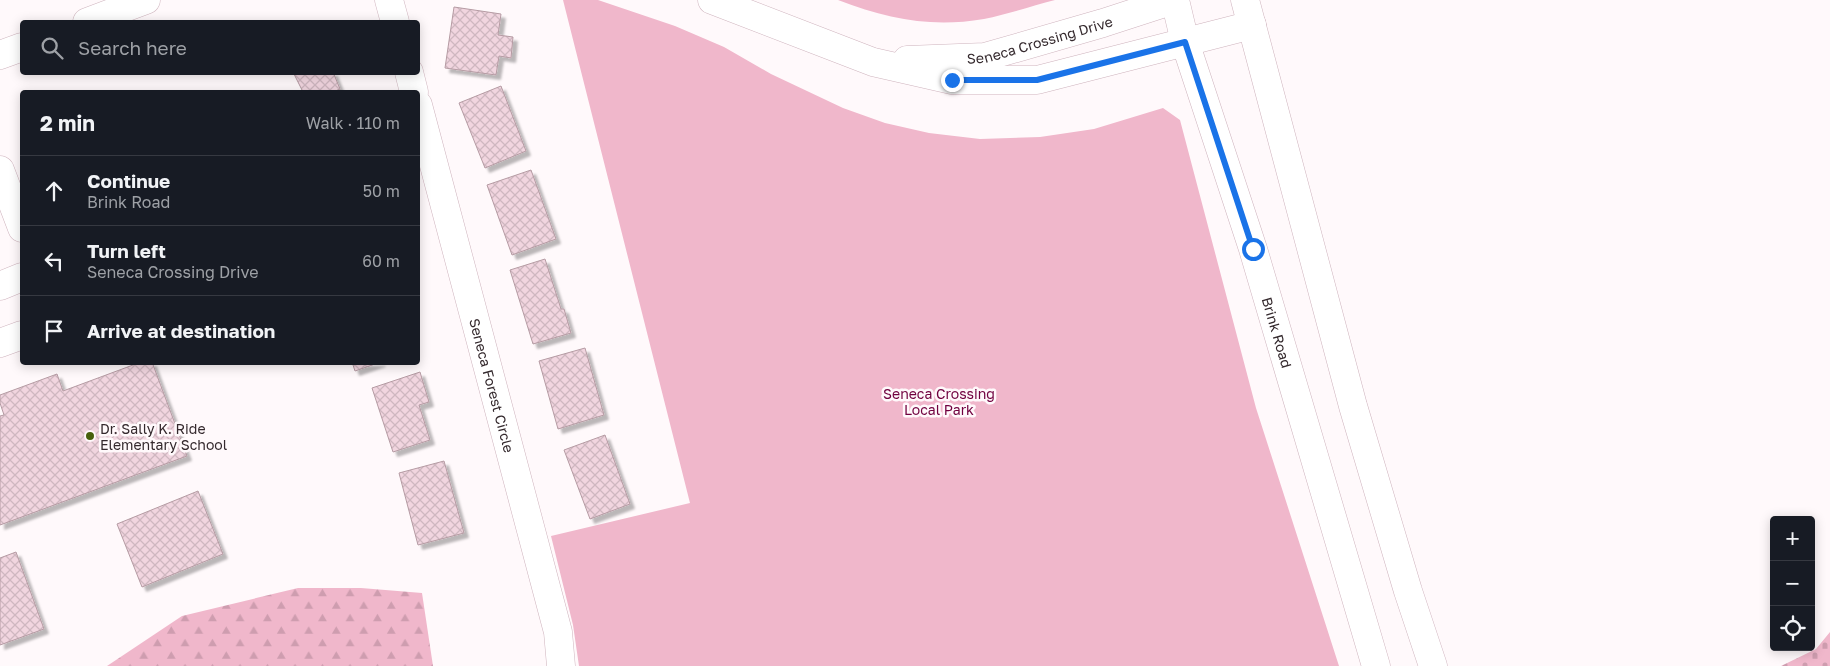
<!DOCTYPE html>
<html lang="en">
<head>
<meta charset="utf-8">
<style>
	body { margin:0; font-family:"Golos Text",sans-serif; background:#242831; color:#f1f3f6 }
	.controls { position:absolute; right:15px; bottom:15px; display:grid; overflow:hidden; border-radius:5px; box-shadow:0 2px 12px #0003 }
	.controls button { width:45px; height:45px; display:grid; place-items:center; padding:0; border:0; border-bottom:1px solid #363941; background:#171b24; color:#f1f3f6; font:25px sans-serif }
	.stop { position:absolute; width:15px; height:15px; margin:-11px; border:4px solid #1a73e8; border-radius:50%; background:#fff }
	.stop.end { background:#1a73e8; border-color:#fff; box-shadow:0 1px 5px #0008 }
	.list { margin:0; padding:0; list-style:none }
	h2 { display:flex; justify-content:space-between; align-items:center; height:65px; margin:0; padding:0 20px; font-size:21px }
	h2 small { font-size:16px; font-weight:400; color:#9ea1a6 }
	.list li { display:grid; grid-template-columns:32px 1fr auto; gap:15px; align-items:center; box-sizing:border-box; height:70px; padding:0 20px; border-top:1px solid #363941 }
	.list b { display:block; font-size:19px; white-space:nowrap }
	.list p { margin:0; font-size:16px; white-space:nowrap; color:#9ea1a6 }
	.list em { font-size:16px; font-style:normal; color:#9ea1a6 }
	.icon { flex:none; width:28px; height:28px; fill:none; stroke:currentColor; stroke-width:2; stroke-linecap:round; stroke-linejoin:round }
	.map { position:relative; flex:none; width:1830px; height:666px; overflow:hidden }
	.search { position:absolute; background:#171b24; box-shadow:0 2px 12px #0003; left:20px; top:20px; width:400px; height:55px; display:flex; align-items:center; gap:12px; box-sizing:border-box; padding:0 18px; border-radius:5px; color:#9ea1a6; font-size:19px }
	.panel { position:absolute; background:#171b24; box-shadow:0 2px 12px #0003; left:20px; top:90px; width:400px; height:275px; border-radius:5px }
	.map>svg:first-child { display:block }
</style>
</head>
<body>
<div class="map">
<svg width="1830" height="666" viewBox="0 0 1830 666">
	<defs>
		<pattern id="forest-firs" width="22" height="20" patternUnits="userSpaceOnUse" patternTransform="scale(1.25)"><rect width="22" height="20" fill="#f0b7cb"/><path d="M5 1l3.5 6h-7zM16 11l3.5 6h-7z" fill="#ce9daf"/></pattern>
		<pattern id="cemetery-stones" width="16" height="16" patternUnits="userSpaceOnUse" patternTransform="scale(1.25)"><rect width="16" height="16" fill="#f0b7cb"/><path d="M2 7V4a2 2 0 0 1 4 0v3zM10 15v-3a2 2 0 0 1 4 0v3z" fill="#ce9daf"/></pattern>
		<pattern id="building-cross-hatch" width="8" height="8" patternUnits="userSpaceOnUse" patternTransform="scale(1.25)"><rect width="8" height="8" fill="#f1d5df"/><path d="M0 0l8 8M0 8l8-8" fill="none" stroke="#cfb7c0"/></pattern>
		<filter id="shadow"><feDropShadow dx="4.5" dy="4.5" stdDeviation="1" flood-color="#0004"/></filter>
	</defs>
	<rect width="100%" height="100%" fill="#fff9fb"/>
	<polygon fill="url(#forest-firs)" points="298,588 361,588 422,593 433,666 107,666 182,616"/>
	<polygon fill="url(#cemetery-stones)" points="1830,632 1830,666 1781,666 1816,649"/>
	<g fill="#f0b7cb">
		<polygon points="563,0 598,0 675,26 724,47 771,74 843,108 885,123 929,133 980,139 1040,137 1094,129 1163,108 1180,120 1256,408 1339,666 579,666 573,625 551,536 690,503"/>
		<path d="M838,0H1055C1032,6 1008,14 984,19C931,28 888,19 838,0Z"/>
	</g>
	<g fill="url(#building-cross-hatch)" stroke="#b59ba3" filter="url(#shadow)">
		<polygon points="454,7 501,14 498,35 513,37 511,58 499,56 496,75 445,68"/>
		<polygon points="293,72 333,72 340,89 333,92 303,92"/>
		<polygon points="501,86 526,151 485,168 459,103"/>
		<polygon points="531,170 556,239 512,255 487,185"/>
		<polygon points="545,259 561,309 564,309 571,333 533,344 510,270"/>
		<polygon points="585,348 604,415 558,429 539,361"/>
		<polygon points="141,362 152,362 187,456 0,525 0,416 4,415 0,403 0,395 57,374 63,391"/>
		<polygon points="352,362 381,362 355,371"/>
		<polygon points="420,372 429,402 419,405 430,440 393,452 372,388"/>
		<polygon points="605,435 630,504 590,519 564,450"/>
		<polygon points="444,461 464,533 418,545 399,473"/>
		<polygon points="198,491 223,554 142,587 117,524"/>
		<polygon points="16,552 44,629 0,645 0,558"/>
	</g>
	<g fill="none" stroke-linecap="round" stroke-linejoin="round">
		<g stroke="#cfb4be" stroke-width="29">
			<g id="minor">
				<polyline points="389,0 395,22"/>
				<polyline points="712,0 873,62 952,80 1037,80 1252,25"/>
				<polyline points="87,22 146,0"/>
				<polyline points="0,55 22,47"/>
				<path id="s1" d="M907,60L985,57L1103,23L1174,0"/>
				<polyline points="409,72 414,92"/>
				<path id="s2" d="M418,105L558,632L561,666"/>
				<polyline points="0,170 22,228"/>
				<polyline points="0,286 22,277"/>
				<polyline points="0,343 22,335"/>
			</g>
		</g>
		<g stroke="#cfb4be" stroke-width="29">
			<g id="major">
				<path id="s3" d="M1175,0L1185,42L1253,249L1376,666"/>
				<polyline points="1245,0 1353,406 1408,591 1433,666"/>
			</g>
		</g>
		<use href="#minor" stroke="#fff" stroke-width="28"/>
		<use href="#major" stroke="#fff" stroke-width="28"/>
	</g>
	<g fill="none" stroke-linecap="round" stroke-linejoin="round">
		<polyline stroke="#1a73e8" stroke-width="6" points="952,80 1037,80 1185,42 1253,249"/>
	</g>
	<circle fill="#47600d" stroke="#fff9fb" stroke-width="2" cx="90" cy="436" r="5"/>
	<g text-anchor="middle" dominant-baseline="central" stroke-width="5" stroke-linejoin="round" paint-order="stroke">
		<g font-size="14" fill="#34292d" stroke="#fff9fb">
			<text stroke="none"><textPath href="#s1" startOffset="135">Seneca Crossing Drive</textPath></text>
			<text stroke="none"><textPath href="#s3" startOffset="348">Brink Road</textPath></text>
			<text stroke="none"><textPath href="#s2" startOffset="290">Seneca Forest Circle</textPath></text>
		</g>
		<g font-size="14" fill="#70003f" stroke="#fff9fb">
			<text x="939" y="393">Seneca Crossing<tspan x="939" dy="16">Local Park</tspan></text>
		</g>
		<g font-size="14" fill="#34292d" stroke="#fff9fb" text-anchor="start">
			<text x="100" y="428">Dr. Sally K. Ride<tspan x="100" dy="16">Elementary School</tspan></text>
		</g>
	</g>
</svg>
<div class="controls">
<button>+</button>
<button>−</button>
<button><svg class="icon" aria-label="locate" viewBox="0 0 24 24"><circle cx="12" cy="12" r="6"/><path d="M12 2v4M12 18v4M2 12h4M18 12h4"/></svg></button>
</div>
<div class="stop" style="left:1253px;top:249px"></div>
<div class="stop end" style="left:952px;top:80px"></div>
<div class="search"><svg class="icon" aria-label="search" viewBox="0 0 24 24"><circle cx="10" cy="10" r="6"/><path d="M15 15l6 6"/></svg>Search here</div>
<section class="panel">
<h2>2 min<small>Walk · 110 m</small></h2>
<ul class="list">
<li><svg class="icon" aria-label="ahead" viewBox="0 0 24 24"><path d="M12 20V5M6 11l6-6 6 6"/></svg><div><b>Continue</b><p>Brink Road</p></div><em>50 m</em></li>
<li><svg class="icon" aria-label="left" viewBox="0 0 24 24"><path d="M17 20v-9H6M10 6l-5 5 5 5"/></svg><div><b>Turn left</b><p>Seneca Crossing Drive</p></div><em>60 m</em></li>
<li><svg class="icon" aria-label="arrive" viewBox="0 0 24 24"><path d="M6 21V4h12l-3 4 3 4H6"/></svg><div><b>Arrive at destination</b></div></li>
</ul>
</section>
</div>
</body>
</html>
